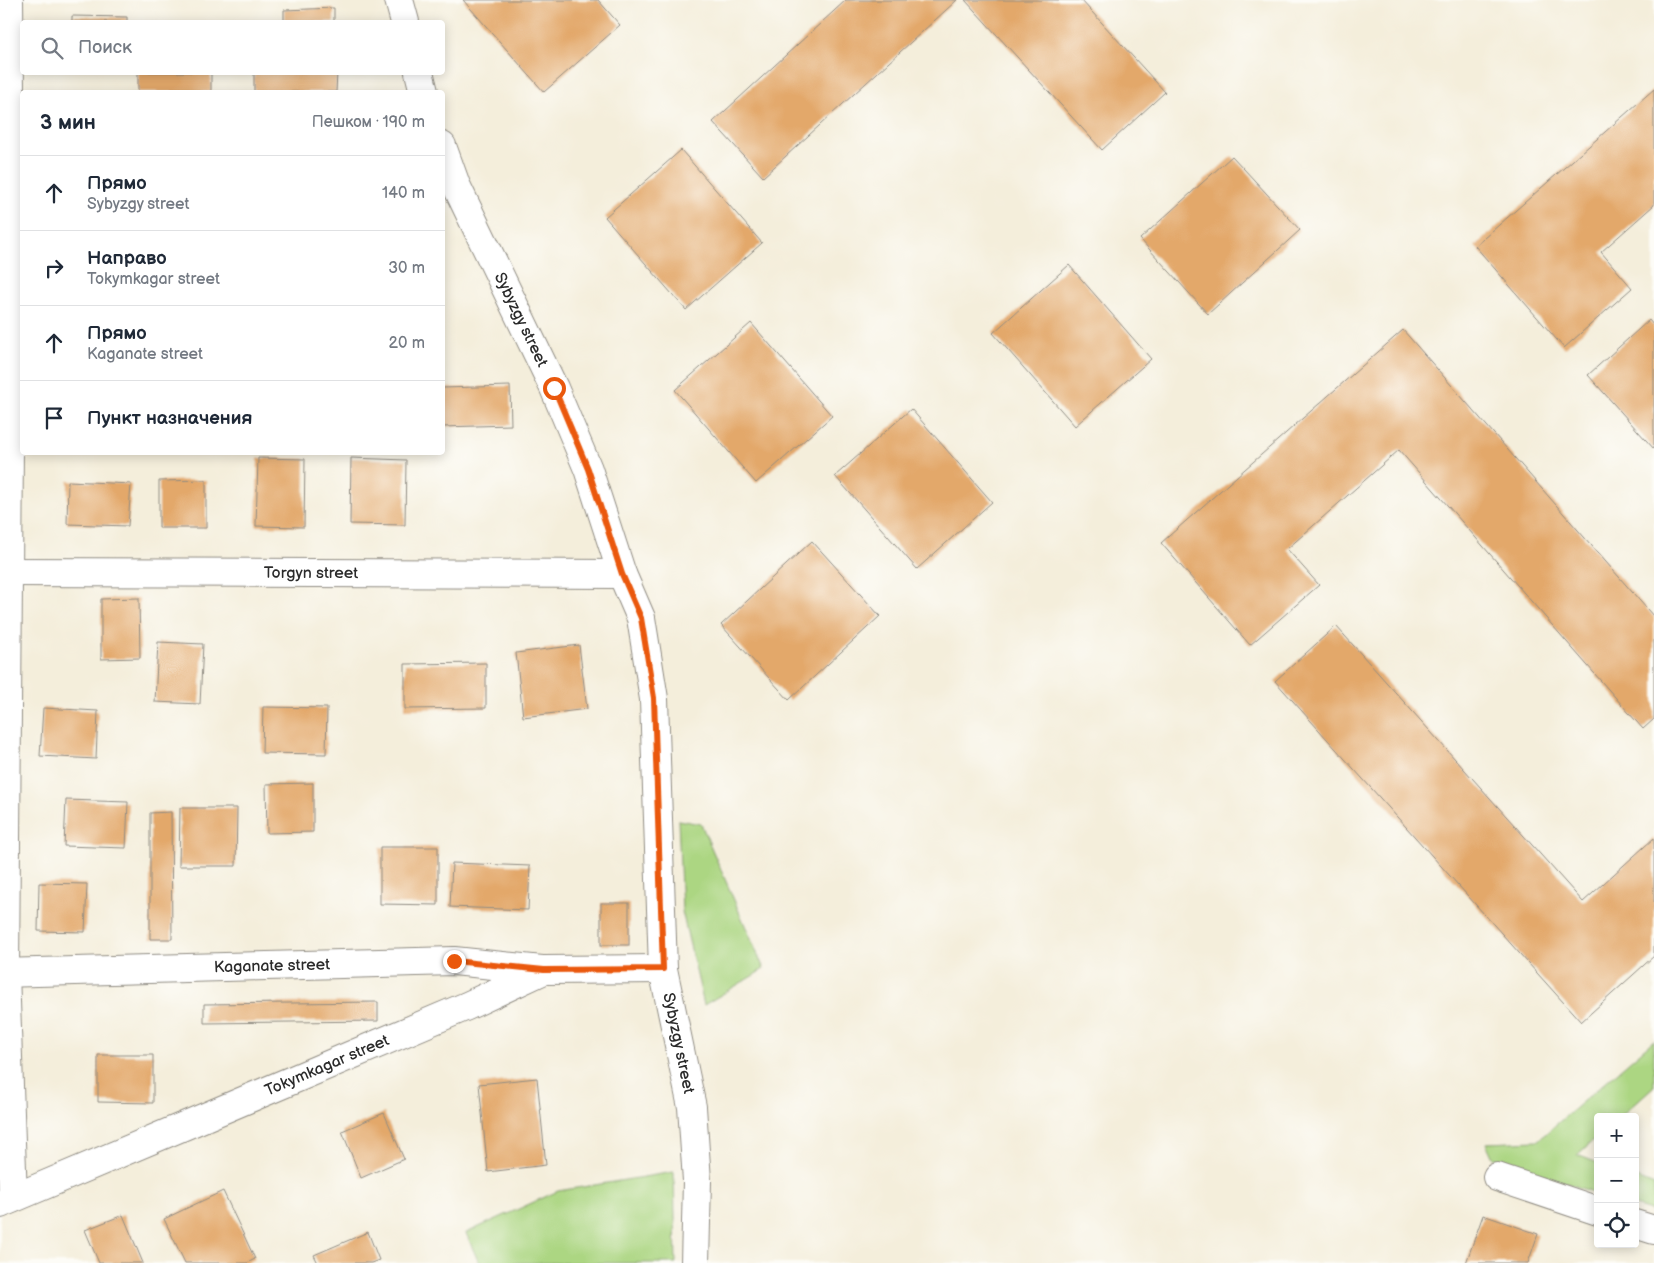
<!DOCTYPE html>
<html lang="ru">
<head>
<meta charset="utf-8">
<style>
	body { margin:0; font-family:"Balsamiq Sans",sans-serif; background:#f6f6f7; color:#1f2937 }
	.controls { position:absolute; right:15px; bottom:15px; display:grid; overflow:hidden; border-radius:5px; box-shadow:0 2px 12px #0003 }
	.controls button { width:45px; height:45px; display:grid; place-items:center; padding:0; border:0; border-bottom:1px solid #e0e1e3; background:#fff; color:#1f2937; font:25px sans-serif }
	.stop { position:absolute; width:15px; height:15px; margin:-11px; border:4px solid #ea580c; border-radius:50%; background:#fff }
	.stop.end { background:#ea580c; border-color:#fff; box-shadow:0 1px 5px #0008 }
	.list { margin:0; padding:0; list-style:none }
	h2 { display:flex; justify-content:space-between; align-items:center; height:65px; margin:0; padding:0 20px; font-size:21px }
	h2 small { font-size:16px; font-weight:400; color:#747a83 }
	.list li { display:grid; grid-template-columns:32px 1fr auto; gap:15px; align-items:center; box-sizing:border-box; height:75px; padding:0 20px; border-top:1px solid #e0e1e3 }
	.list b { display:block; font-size:19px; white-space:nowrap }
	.list p { margin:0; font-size:16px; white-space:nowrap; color:#747a83 }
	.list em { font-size:16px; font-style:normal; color:#747a83 }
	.icon { flex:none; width:28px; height:28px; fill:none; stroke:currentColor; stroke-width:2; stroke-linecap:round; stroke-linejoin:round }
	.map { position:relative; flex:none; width:1654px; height:1263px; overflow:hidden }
	.search { position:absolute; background:#fff; box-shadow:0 2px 12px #0003; left:20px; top:20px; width:425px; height:55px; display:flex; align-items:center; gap:12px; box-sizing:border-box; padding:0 18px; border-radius:5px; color:#747a83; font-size:19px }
	.panel { position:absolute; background:#fff; box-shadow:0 2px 12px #0003; left:20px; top:90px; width:425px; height:365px; border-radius:5px }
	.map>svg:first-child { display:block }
</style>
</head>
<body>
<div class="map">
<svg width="1654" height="1263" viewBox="0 0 1654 1263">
	<rect width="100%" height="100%" fill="#fdfcf7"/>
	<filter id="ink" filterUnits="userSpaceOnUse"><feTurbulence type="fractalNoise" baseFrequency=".02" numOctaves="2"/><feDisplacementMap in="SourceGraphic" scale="10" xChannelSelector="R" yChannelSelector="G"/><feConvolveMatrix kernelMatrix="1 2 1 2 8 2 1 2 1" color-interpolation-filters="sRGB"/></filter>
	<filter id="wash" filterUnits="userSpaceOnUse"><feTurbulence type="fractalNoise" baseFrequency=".0096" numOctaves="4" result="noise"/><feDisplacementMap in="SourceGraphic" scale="20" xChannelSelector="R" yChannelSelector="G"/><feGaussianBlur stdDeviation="1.12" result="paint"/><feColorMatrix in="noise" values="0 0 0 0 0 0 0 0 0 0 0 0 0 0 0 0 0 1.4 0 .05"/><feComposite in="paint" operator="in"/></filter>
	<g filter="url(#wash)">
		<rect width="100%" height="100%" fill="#f4eedb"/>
		<g fill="#acd682" stroke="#6c8056">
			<polygon points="678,820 701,824 764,969 704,1005 682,911"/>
			<polygon points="1654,1040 1654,1086 1620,1117 1598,1117 1598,1136 1577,1155 1598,1163 1598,1194 1493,1158 1486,1143 1537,1141"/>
			<polygon points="674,1172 676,1263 479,1263 466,1233 558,1191"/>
			<polygon points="1635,1177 1654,1185 1654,1212 1635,1206"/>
		</g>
		<g id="blocks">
			<g fill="#e3a86a">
				<polygon points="463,0 598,0 620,25 544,92"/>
				<polygon points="846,0 957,0 763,177 713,122"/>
				<polygon points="965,0 1081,0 1165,92 1102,150"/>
				<polygon points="334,8 334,22 284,22 284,10"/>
				<polygon points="72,16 127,17 127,22 72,22"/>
				<rect x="138" y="72" width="73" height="20"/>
				<polygon points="254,72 337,72 336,92 254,92"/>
				<polygon points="1654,89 1654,205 1601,252 1632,288 1564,348 1475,246"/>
				<polygon points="681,150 762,243 686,310 605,217"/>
				<polygon points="1232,156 1300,230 1208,314 1140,239"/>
				<polygon points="1069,265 1151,359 1075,426 993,333"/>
				<polygon points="1649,320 1654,326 1654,449 1588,375"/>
				<polygon points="751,323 832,416 756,483 675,390"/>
				<polygon points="1403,330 1654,617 1654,719 1643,729 1399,450 1287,549 1319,585 1250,645 1161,543"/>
				<polygon points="510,386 511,425 442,427 442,388"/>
				<polygon points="911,409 992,502 917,569 835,476"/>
				<polygon points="258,458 305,459 304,527 256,526"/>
				<polygon points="351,458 406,460 405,525 350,524"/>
				<polygon points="206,480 206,528 159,528 159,481"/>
				<polygon points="68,481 131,484 128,526 67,524"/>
				<polygon points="812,541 880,616 789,700 721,625"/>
				<polygon points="139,598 140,658 101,659 101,599"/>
				<polygon points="1336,626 1583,902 1654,838 1654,956 1581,1022 1275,681"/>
				<polygon points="158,642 203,644 200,704 155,702"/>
				<polygon points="579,645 587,709 523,717 516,653"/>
				<polygon points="486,663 486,708 405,709 405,664"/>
				<polygon points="263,707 327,708 326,754 262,753"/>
				<polygon points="43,708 98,711 96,759 40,756"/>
				<polygon points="313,783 313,832 267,833 266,784"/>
				<polygon points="66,800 128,802 126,848 64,846"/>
				<polygon points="180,808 237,808 236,866 179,866"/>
				<polygon points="171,812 172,939 150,939 150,813"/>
				<polygon points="380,847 438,847 438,905 380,904"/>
				<polygon points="452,863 530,866 528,910 450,907"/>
				<polygon points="39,883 87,884 85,932 38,931"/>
				<rect x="601" y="903" width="28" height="42"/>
				<polygon points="378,1002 378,1021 204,1023 204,1004"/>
				<polygon points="98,1055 153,1055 153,1103 98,1102"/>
				<polygon points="537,1078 546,1165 488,1172 479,1084"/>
				<polygon points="384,1113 404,1159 361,1178 342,1131"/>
				<polygon points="223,1191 255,1259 247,1263 185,1263 164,1219"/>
				<polygon points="123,1215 143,1263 99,1263 85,1230"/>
				<polygon points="1483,1215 1538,1234 1528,1263 1466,1263"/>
				<polygon points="368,1232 379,1260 371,1263 318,1263 314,1255"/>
			</g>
		</g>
	</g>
	<g filter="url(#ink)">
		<use href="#blocks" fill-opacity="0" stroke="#908c83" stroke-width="1"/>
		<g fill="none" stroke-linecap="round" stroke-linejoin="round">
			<g stroke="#908c83" stroke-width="30">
				<g id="minor">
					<polyline points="9,0 11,181 5,973 13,1198"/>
					<polyline points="399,0 405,22"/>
					<polyline points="419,72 424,92"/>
					<path id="s1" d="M442,146L456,185L554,388L588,469L622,574L641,618L654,699L663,969L692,1107L697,1181L695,1263"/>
					<path id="s2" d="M0,572L622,574"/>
					<path id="s3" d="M0,973L454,961L542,970"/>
					<polyline points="1497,1177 1598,1211"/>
					<path id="s4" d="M0,1204L467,1006L544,970L663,969"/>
					<polyline points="1635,1224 1654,1230"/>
				</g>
			</g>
			<use href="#minor" stroke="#fff" stroke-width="28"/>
		</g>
	</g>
	<g fill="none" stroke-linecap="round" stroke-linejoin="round" filter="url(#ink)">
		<polyline stroke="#ea580c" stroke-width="6" points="454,961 544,970 663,969 654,698 641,618 622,574 588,469 554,388"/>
	</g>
	<g text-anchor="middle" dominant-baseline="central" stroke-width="5" stroke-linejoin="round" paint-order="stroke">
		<g font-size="16" fill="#2b2b2b" stroke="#fdfcf7">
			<text stroke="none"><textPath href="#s1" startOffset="191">Sybyzgy street</textPath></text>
			<text stroke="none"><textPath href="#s2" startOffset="311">Torgyn street</textPath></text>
			<text stroke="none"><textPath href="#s3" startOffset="272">Kaganate street</textPath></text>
			<text stroke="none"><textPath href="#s1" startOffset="941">Sybyzgy street</textPath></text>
			<text stroke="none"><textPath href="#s4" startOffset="355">Tokymkagar street</textPath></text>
		</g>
	</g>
</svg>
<div class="controls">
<button>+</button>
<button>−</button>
<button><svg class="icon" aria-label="locate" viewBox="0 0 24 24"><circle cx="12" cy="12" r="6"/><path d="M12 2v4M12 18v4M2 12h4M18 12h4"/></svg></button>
</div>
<div class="stop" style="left:554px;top:388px"></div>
<div class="stop end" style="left:454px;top:961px"></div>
<div class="search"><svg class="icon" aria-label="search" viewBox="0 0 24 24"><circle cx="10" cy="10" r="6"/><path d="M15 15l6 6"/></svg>Поиск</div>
<section class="panel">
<h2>3 мин<small>Пешком · 190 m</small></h2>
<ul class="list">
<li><svg class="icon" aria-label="ahead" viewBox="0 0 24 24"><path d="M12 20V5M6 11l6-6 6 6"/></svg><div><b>Прямо</b><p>Sybyzgy street</p></div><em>140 m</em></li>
<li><svg class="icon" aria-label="right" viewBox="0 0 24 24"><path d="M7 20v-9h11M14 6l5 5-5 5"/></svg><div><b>Направо</b><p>Tokymkagar street</p></div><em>30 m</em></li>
<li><svg class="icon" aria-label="ahead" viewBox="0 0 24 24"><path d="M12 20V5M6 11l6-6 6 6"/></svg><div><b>Прямо</b><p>Kaganate street</p></div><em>20 m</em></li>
<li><svg class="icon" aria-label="arrive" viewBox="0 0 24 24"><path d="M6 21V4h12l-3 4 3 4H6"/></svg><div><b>Пункт назначения</b></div></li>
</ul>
</section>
</div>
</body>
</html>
